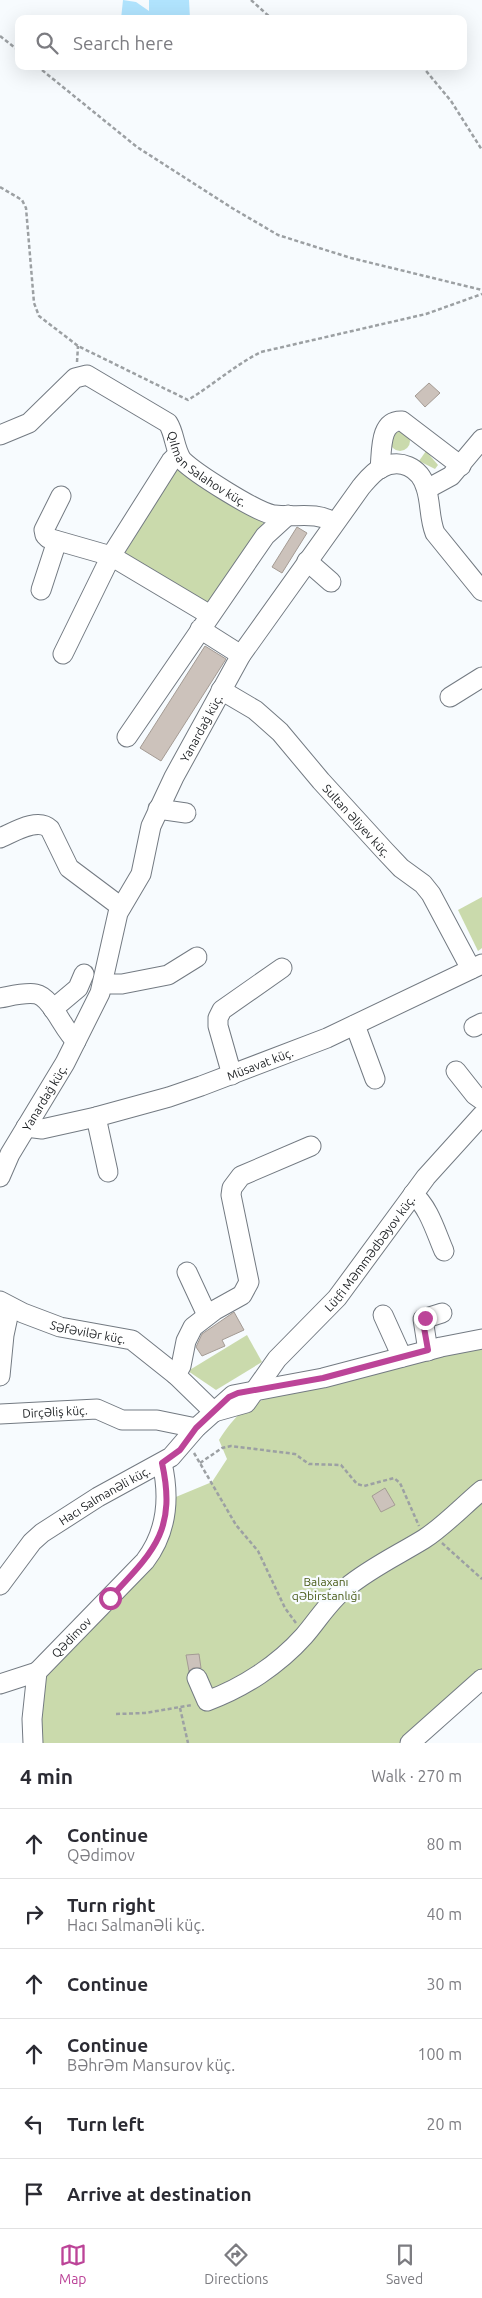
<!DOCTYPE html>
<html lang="en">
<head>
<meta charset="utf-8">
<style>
	body { margin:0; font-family:Ubuntu,sans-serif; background:#f2f2f3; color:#2b2b33 }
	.stop { position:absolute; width:15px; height:15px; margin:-11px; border:4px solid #bc4498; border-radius:50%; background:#fff }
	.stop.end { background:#bc4498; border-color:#fff; box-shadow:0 1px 5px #0008 }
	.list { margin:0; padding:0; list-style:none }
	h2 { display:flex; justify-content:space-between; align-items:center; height:65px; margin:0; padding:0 20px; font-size:21px }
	h2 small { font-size:16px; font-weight:400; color:#7c7c81 }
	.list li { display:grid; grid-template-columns:32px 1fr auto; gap:15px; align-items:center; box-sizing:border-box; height:70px; padding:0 20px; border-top:1px solid #e1e1e2 }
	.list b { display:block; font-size:19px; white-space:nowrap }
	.list p { margin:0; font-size:16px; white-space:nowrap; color:#7c7c81 }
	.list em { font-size:16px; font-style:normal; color:#7c7c81 }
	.icon { flex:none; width:28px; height:28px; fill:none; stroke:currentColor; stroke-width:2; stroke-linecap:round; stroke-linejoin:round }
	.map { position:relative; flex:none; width:482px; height:1743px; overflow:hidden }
	.search { position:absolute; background:#fff; box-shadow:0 5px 20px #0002; left:15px; right:15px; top:15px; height:55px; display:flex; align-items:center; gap:12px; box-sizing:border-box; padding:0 18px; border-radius:10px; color:#7c7c81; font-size:19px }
	.sheet { height:485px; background:#fff }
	nav { display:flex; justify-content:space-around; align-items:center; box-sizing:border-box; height:70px; border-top:1px solid #e1e1e2; background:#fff; font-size:14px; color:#7c7c81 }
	nav a { display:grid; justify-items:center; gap:2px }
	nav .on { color:#bc4498 }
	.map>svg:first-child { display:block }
</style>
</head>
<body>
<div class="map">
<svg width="482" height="1743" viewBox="0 0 482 1743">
	<rect width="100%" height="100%" fill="#f7fbfe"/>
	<g fill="#cadaac">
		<circle cx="400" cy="441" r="10"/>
		<polygon points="426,451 438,465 435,469 419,461"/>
		<polygon points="177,468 264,522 209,606 125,553"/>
		<polygon points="482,897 482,948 478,951 458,910"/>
		<polygon points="247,1335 262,1362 216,1390 188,1371"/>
		<path d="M482,1344V1672L404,1743H39L42,1682L59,1660L119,1593L171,1499L212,1482L227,1459L219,1440C239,1410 248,1404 283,1393Z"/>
	</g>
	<polygon fill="#b0e3fd" points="123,0 136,2 149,11 149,0 189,0 190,19 121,19"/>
	<g fill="#ccc2bb" stroke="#a49b94">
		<polygon points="429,383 440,393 425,407 415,396"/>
		<polygon points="297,527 307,533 282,573 272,567"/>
		<polygon points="205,646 226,659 161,761 140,748"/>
		<polygon points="234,1312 244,1330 222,1340 225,1346 202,1356 196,1347 202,1334"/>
		<polygon points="385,1488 395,1505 381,1512 372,1496"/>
		<polygon points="199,1654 201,1668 193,1668 189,1671 186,1655"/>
	</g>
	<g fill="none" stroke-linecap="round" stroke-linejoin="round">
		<g stroke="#737a82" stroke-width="21">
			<g id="minor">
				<path id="s1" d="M0,435L29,423L75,378L87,375L168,423C175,434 174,448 182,460C195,473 256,512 274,515C296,518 314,511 334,522"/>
				<path d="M380,469C382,451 379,420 402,421L461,466"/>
				<polyline points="427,489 451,476 482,439"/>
				<polyline points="61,496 44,530 45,535 48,538 111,556 210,615"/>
				<polyline points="307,561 331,582"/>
				<polyline points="41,590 57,541"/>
				<polyline points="200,629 241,655"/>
				<polyline points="63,654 111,556 171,461 178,454"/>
				<path id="s2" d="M221,690L255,710L280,732L321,781L384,850L401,868L423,884L431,894L471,969"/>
				<polyline points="450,697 482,677"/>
				<polyline points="127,737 265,536 288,515"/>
				<polyline points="158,809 186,813"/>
				<path d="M0,838C14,832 38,817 50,829L69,868L121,907"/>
				<polyline points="103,984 122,984 168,975 197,957"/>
				<path d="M0,998C11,996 25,992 36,994C52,997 63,1030 76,1041"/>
				<polyline points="53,1009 78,988 84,974"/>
				<polyline points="355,1025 375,1079"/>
				<polyline points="474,1027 482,1023"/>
				<polyline points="456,1071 475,1095 482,1100"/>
				<polyline points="232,1075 218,1026 218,1018 222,1010 282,968"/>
				<polyline points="96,1117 108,1172"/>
				<path id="s3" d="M26,1127L42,1129L96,1117L169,1097L201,1086L327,1038L482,964"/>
				<path id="s4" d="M0,1177L10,1154L65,1063L100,993L118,913L141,874L151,826L174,777L241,655L361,487C367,480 373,472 381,468C400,458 420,467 426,488C431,503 429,518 435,533L482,591"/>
				<path d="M413,1194C429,1207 436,1233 444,1251"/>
				<polyline points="187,1272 207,1315"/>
				<path id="s5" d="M0,1301L23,1313L60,1327L132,1340L176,1375L214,1412"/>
				<polyline points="383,1315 402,1357"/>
				<polyline points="428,1351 423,1319 442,1313"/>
				<polyline points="176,1375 181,1366 186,1341 193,1327 215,1310 242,1295 249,1282 231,1195 232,1188 241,1176 311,1146"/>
				<polyline points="0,1376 4,1335 10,1307"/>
				<path id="s6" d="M214,1412L246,1403L277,1359L337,1298L426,1177L482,1115"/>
				<path id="s7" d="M0,1414L97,1409L122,1420H157L196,1428"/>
				<path id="s8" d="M0,1585L32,1542L42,1533L98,1497L171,1457L196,1428L233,1395L323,1378L441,1347L482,1339"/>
				<path d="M197,1678L207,1701C243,1688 278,1665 304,1636C318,1620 329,1601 346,1588C370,1568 398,1555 424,1539C443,1527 464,1505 482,1490"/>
				<polyline points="0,1684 37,1672"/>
				<path id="s9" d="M33,1743L32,1719L37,1672L145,1561C167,1532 170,1498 162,1463"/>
				<polyline points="410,1743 482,1679"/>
			</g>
		</g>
		<g stroke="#9ca0a3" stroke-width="2.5" stroke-dasharray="4 2.5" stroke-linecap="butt">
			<polyline points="251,0 272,19"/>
			<polyline points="0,36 19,51"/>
			<polyline points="37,66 137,147 232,208 278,235 351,258 482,290"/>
			<polyline points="422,66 451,101 482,150"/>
			<path d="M0,187L22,200L26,208L34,303L39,316L78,346L188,400C213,385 235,365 261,352L426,314L482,294"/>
			<polyline points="77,362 78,346"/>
			<polyline points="194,1453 236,1525 258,1551 285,1608 296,1623"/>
			<polyline points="200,1463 222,1448 231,1446 295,1454 309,1464 341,1465 357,1484 364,1486 394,1478 400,1483 419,1526"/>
			<polyline points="442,1543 482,1579"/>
			<polyline points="180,1708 188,1743"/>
			<polyline points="116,1714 145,1713 192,1705"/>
		</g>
		<use href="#minor" stroke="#fff" stroke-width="19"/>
	</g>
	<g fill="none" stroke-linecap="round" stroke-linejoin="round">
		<path stroke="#bc4498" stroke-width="6" d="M110,1598C153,1552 177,1531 162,1463L180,1450L196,1428L229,1397L238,1393L323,1378L428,1350L423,1322L425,1318"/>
	</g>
	<g text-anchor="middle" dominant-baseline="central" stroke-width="4.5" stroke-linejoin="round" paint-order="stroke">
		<g font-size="12" fill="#1c1f22" stroke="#f7fbfe">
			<text stroke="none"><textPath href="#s1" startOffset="265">Qılman Salahov küç.</textPath></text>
			<text stroke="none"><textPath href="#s4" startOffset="496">Yanardağ küç.</textPath></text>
			<text stroke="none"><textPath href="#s2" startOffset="190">Sultan Əliyev küç.</textPath></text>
			<text stroke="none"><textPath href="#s3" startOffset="244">Müsavat küç.</textPath></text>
			<text stroke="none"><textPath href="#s4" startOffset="91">Yanardağ küç.</textPath></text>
			<text stroke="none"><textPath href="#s6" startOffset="228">Lütfi Məmmədbəyov küç.</textPath></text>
			<text stroke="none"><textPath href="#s5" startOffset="94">Səfəvilər küç.</textPath></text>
			<text stroke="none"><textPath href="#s7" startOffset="55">Dirçəliş küç.</textPath></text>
			<text stroke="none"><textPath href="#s8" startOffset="140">Hacı Salmanəli küç.</textPath></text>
			<text stroke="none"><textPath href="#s9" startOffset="120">Qədimov</textPath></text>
		</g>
		<g font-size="12" fill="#4a5c19" stroke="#f7fbfe">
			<text x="326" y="1581">Balaxanı<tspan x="326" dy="14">qəbirstanlığı</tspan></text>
		</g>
	</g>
</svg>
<div class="stop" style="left:110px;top:1598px"></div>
<div class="stop end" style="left:425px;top:1318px"></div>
<div class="search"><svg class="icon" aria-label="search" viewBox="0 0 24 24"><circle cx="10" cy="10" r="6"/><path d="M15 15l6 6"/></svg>Search here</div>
</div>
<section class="sheet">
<h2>4 min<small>Walk · 270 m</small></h2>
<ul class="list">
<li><svg class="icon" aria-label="ahead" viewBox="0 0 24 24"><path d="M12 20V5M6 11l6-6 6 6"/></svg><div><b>Continue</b><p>Qədimov</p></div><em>80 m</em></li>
<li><svg class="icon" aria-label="right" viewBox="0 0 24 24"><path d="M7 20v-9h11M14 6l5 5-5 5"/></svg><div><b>Turn right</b><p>Hacı Salmanəli küç.</p></div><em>40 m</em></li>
<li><svg class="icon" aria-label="ahead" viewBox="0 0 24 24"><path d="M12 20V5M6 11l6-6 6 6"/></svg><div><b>Continue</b></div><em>30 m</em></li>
<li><svg class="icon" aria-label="ahead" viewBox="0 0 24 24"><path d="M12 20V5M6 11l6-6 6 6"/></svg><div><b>Continue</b><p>Bəhrəm Mansurov küç.</p></div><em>100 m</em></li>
<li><svg class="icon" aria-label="left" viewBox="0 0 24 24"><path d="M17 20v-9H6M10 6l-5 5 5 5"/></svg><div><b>Turn left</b></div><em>20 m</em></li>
<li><svg class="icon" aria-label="arrive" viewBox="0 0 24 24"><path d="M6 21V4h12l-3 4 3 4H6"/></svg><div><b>Arrive at destination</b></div></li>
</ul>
</section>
<nav>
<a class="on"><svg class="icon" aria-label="map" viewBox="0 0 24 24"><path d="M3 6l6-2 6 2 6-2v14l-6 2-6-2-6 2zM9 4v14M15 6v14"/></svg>Map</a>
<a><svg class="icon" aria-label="directions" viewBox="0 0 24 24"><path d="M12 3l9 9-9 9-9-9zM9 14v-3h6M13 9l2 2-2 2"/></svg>Directions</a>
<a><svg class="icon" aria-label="saved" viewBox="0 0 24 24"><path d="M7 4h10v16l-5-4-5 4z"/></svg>Saved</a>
</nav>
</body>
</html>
